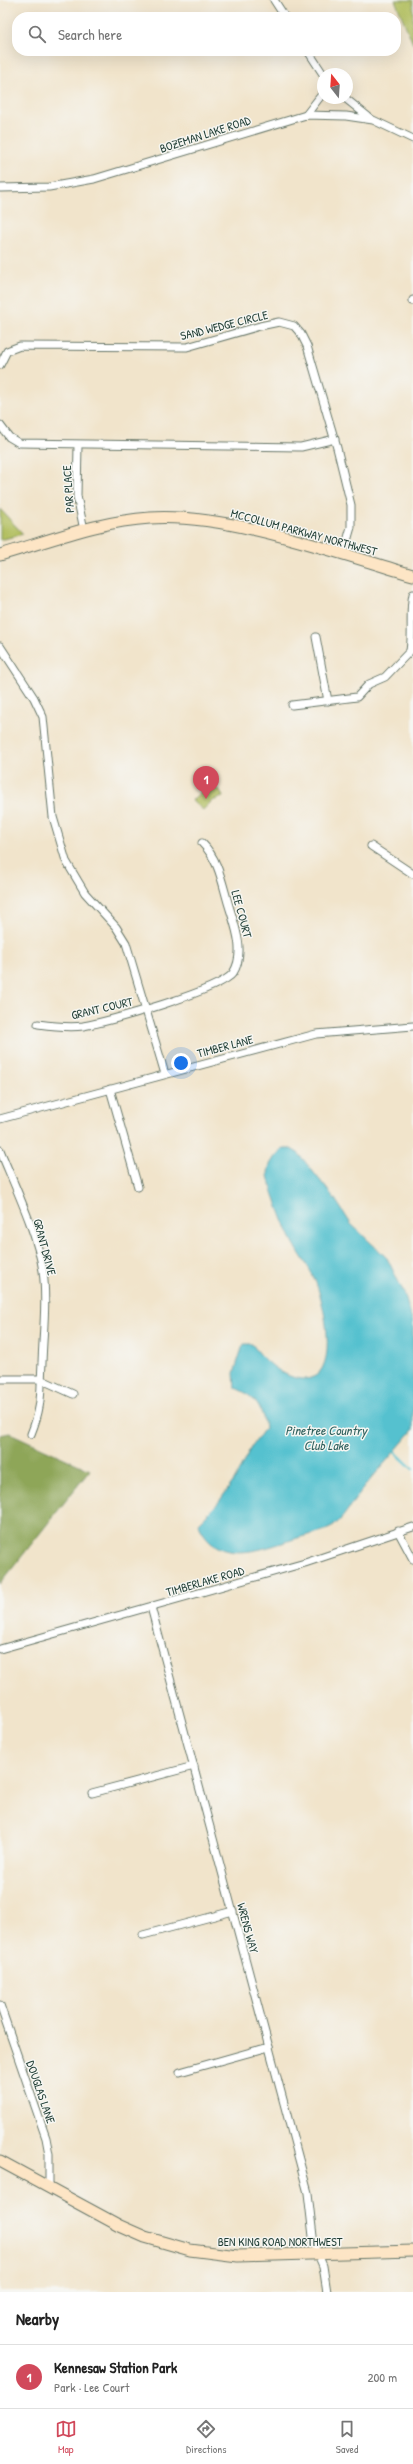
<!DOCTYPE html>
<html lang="en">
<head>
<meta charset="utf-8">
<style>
	body { margin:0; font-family:"Patrick Hand",sans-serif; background:#f2f2f2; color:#222 }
	.compass { position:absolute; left:317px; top:68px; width:36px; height:36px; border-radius:50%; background:#fff; box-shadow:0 4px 16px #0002; rotate:343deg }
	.you { position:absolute; left:181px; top:1063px; width:14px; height:14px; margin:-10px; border:3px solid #fff; border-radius:50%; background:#1a73e8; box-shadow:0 0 0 6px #1a73e833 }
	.badge { display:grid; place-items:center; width:26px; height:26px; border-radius:50%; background:#d1495b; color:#fff; font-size:13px; font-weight:700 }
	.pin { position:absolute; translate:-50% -33px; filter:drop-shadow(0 1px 2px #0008) }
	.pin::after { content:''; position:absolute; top:21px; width:14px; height:12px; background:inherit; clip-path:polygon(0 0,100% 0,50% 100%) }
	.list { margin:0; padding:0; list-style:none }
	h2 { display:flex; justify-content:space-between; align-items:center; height:52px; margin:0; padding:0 16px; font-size:17px }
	h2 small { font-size:13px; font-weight:400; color:#767676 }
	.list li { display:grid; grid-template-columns:26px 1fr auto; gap:12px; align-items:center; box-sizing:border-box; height:64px; padding:0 16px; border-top:1px solid #e0e0e0 }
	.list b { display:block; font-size:15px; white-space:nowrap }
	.list p { margin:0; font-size:13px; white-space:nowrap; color:#767676 }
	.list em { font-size:13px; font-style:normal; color:#767676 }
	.icon { flex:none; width:22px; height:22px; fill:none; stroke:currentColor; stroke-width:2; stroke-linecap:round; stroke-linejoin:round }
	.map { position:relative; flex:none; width:413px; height:2292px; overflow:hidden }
	.search { position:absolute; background:#fff; box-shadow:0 4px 16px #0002; left:12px; right:12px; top:12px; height:44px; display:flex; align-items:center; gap:10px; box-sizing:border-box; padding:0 14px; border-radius:16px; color:#767676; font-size:15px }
	.sheet { height:116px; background:#fff }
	nav { display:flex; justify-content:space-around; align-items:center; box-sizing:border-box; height:56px; border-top:1px solid #e0e0e0; background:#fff; font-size:11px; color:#767676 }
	nav a { display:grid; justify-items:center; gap:2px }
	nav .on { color:#d1495b }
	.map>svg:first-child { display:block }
</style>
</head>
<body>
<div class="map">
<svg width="413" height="2292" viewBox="0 0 413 2292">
	<rect width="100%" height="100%" fill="#f6f6f2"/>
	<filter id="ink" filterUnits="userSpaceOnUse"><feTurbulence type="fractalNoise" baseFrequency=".025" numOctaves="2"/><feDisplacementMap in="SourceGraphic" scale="8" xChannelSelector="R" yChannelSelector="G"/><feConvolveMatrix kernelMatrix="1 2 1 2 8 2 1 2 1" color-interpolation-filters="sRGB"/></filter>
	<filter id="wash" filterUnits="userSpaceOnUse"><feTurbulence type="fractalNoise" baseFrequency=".012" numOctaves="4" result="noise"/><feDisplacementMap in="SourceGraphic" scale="16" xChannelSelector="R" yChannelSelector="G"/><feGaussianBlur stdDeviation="0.9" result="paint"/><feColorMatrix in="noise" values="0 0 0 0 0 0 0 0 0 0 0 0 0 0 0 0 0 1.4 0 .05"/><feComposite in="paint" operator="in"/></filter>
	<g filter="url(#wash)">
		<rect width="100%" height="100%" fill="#f1e4cb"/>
		<g fill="#b3c062" stroke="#697e4b">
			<polygon points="395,0 413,0 413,44"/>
			<polygon points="0,509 23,534 0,540"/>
			<polygon points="212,788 220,790 223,797 212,801 203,810 192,800 204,789"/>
		</g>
		<polygon fill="#8ea658" stroke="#567246" points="10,1433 90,1470 0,1584 0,1435"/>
		<path fill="#55c1cf" stroke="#3a7f82" d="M282,1149H291L298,1153L335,1199L351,1224L387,1258L404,1293L413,1323V1430C397,1449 381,1467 365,1486C355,1498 347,1514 335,1525C328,1531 310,1534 301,1537C264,1548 218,1570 198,1523L218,1503L235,1479L249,1451L265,1428C263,1408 254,1395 235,1388L234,1373L242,1348L244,1344H252C264,1361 289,1384 311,1378C339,1369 324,1304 316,1283C312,1271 303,1260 297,1249C287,1232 280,1213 274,1195C272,1189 269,1182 268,1175C268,1164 274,1157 282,1149Z"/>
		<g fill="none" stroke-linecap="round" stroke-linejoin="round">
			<polyline stroke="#55c1cf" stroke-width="2.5" points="395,1452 413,1469"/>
		</g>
	</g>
	<g filter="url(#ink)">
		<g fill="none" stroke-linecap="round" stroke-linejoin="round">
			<g stroke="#687769" stroke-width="9">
				<g id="street">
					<polyline points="274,0 285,17"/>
					<polyline points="308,51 323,74"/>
					<polyline points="345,98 371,119"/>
					<polyline points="306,115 323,93"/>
					<polyline points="0,188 49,187 94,179 306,115 346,116 373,120 413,139"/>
					<polyline points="413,300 413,301"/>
					<polyline points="0,365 7,351 20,346 187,347 260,326 279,322 294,326 301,334 307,346 337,448 351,505 351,527 343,555"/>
					<polyline points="0,425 9,437 19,443 301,447 335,439"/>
					<polyline points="78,445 77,496 84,530"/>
					<polyline points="316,637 328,701"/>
					<polyline points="0,646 34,698 43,717 53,817 66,861 85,893 116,927 126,943 165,1074"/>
					<path d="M292,705L357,697L369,684L385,677L410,651C413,632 409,612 413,594"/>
					<polyline points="371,846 413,874"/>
					<path d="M38,1024C53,1026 68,1028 83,1026C108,1022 221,990 233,973C246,953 235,926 229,906C222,883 219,860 202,843"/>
					<polyline points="110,1089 138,1187"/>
					<polyline points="0,1119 316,1034 413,1026"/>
					<path d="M0,1150C15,1187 37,1232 43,1271C47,1301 43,1332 42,1363C40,1393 43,1404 31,1434"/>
					<polyline points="0,1379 40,1379 73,1394"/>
					<polyline points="398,1531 413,1559"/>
					<polyline points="151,1607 308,2193 314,2245 323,2266 327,2292"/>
					<polyline points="0,1649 305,1563 413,1527"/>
					<polyline points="92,1793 194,1766"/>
					<polyline points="143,1935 233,1911"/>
					<polyline points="0,2005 46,2138 49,2154 49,2188"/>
					<polyline points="180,2072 269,2047"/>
				</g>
			</g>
			<g stroke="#687769" stroke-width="13">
				<g id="secondary">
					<path d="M0,555C49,541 99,521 150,518C229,513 337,553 413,575"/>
					<polyline points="0,2161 120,2226 145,2237 190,2250 238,2256 413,2251"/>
				</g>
			</g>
			<use href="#street" stroke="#fff" stroke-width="7"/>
			<use href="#secondary" stroke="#fde5c5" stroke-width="11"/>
		</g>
	</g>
	<g text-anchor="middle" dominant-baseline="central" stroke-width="3" stroke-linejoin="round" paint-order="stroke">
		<g font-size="12" fill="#1f3d34" stroke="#f6f6f2">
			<text transform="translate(205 134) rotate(-18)">BOZEMAN LAKE ROAD</text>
			<text transform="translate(224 325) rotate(-14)">SAND WEDGE CIRCLE</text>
			<text transform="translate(68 489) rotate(-94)">PAR PLACE</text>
			<text transform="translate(304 532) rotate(15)">MCCOLLUM PARKWAY NORTHWEST</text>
			<text transform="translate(242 914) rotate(75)">LEE COURT</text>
			<text transform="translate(102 1008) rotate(-13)">GRANT COURT</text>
			<text transform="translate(225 1046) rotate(-15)">TIMBER LANE</text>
			<text transform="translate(45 1247) rotate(75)">GRANT DRIVE</text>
			<text transform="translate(205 1581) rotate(-16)">TIMBERLAKE ROAD</text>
			<text transform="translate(248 1928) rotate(75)">WRENS WAY</text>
			<text transform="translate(41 2092) rotate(71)">DOUGLAS LANE</text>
			<text x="280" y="2241">BEN KING ROAD NORTHWEST</text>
		</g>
		<g font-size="13" font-style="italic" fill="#2c5e5b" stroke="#f6f6f2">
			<text x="326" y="1430">Pinetree Country<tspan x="326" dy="15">Club Lake</tspan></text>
		</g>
	</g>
</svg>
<svg class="compass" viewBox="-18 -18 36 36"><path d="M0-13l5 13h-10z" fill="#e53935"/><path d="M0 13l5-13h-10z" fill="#767676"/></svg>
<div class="you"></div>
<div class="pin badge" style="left:206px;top:799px">1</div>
<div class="search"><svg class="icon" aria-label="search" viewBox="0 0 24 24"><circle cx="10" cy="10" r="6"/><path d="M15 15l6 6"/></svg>Search here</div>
</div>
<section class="sheet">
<h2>Nearby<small></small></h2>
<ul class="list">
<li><span class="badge">1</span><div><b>Kennesaw Station Park</b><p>Park · Lee Court</p></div><em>200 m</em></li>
</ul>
</section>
<nav>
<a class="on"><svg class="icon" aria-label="map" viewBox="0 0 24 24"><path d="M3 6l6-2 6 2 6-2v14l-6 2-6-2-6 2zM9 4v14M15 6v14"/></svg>Map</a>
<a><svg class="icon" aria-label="directions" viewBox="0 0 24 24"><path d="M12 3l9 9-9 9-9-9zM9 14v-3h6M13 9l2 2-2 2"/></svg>Directions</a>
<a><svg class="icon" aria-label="saved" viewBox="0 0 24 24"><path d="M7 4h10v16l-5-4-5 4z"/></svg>Saved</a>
</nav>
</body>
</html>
